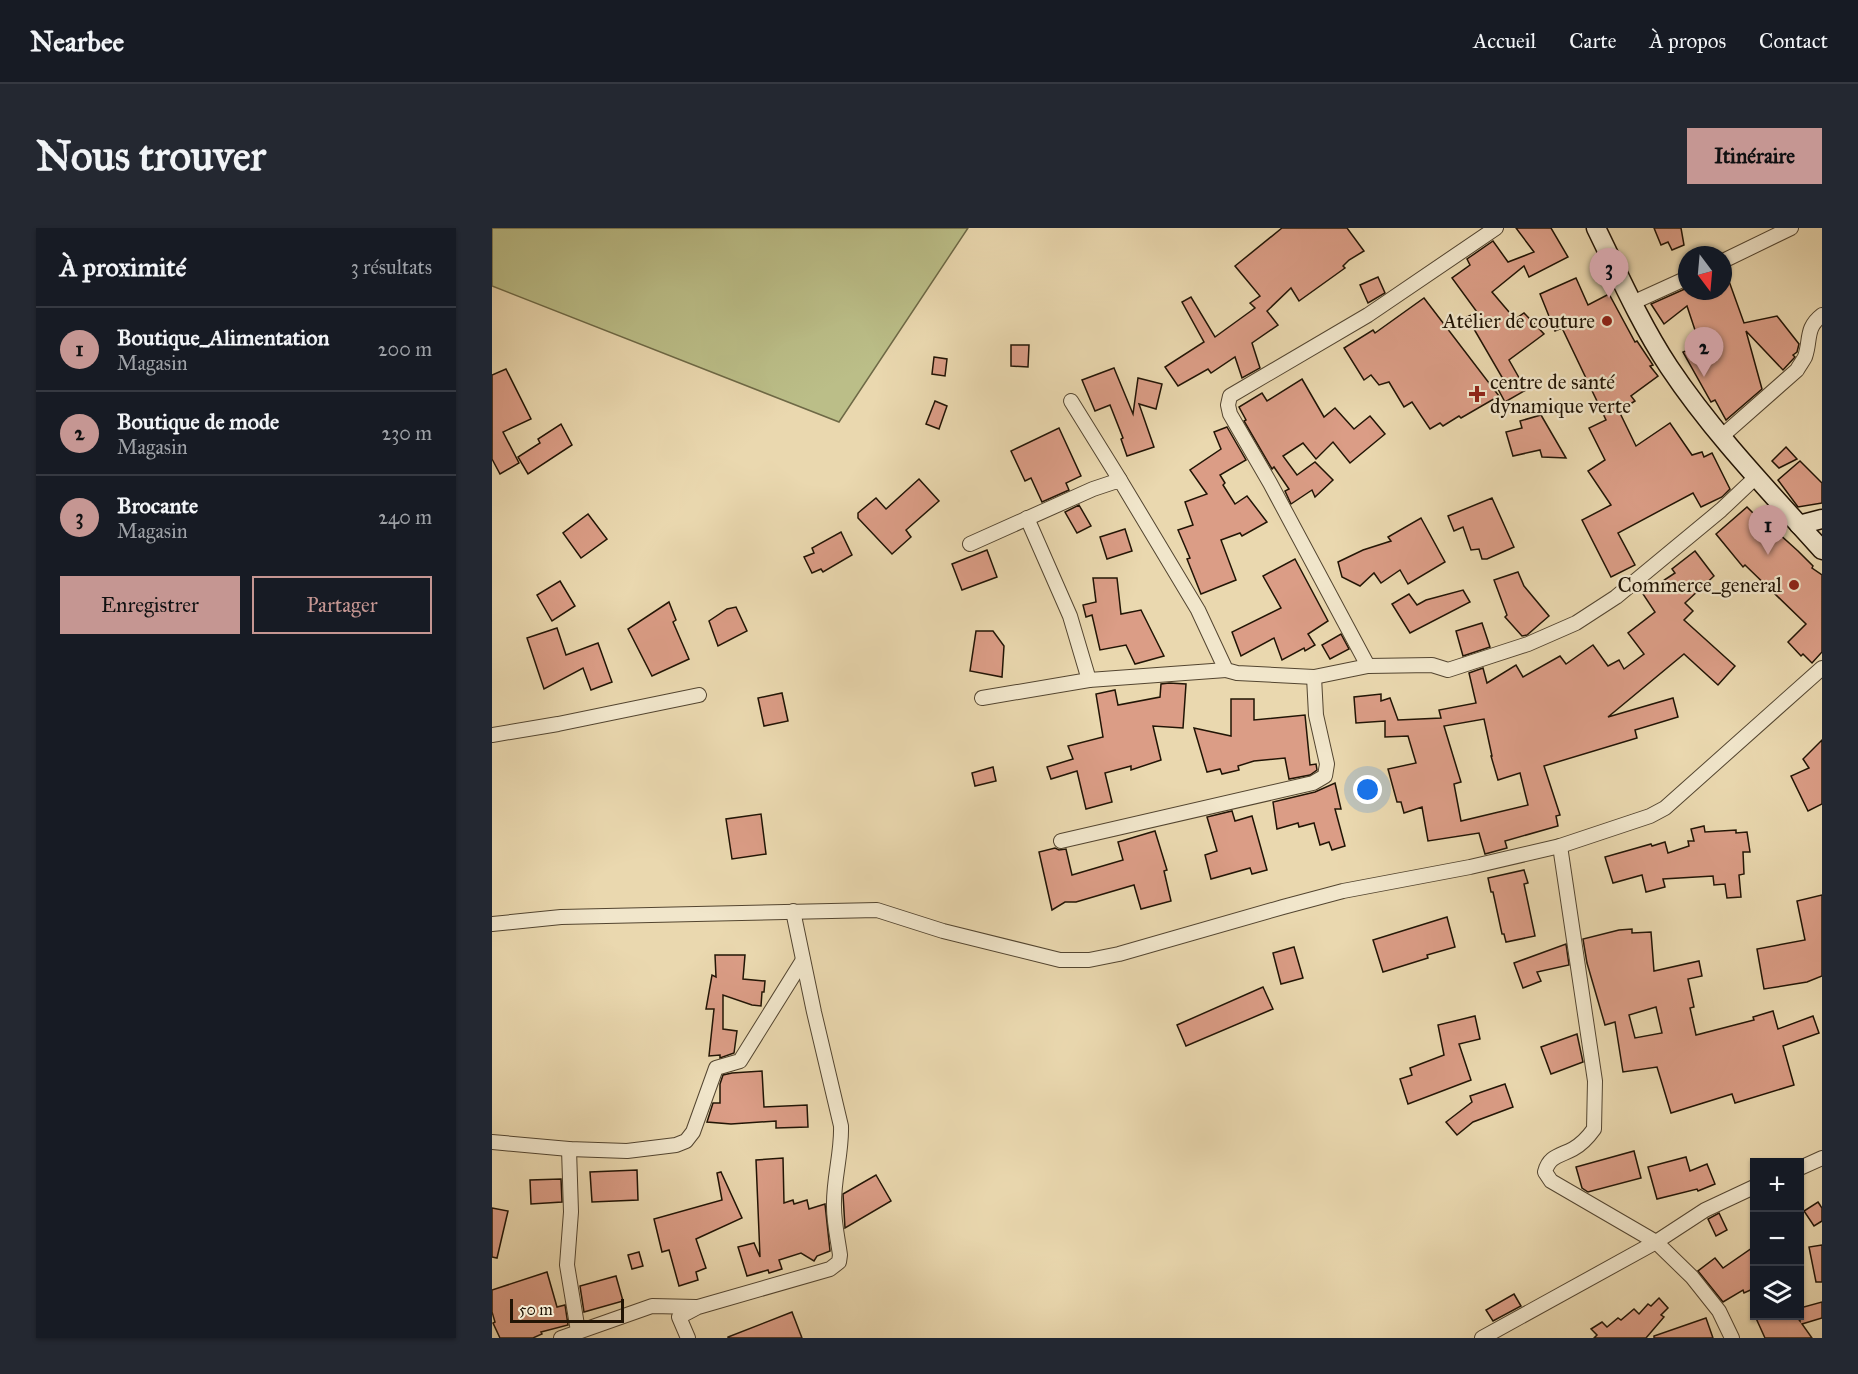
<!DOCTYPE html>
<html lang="fr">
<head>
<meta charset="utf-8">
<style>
	body { margin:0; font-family:"IM FELL Great Primer",serif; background:#242831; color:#f1f3f6 }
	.controls { position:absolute; right:18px; bottom:18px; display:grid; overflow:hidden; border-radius:0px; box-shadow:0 2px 4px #0004 }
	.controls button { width:54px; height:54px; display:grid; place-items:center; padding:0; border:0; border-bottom:2px solid #363941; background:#171b24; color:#f1f3f6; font:30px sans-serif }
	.compass { position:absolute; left:1186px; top:18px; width:54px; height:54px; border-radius:50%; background:#171b24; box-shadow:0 2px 4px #0004; rotate:164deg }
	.scale { position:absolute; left:18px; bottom:15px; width:114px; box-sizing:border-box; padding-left:6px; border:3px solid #211405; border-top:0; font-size:16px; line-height:21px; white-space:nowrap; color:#211405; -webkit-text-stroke:4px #f1e6cb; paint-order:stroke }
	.you { position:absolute; left:876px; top:562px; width:21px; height:21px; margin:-15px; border:4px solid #fff; border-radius:50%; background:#1a73e8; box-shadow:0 0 0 9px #1a73e833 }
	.badge { display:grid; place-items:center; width:39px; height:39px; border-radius:50%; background:#c59692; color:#111; font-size:20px; font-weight:700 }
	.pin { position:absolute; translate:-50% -50px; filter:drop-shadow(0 2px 3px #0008) }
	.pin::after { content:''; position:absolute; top:32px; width:21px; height:18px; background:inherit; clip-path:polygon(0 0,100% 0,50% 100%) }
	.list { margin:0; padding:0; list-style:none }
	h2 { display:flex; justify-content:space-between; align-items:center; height:78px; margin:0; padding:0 24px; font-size:26px }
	h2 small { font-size:20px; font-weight:400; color:#9ea1a6 }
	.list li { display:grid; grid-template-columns:39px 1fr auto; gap:18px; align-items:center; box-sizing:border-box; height:84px; padding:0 24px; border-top:2px solid #363941 }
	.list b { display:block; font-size:22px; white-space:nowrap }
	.list p { margin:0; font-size:20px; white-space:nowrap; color:#9ea1a6 }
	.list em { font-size:20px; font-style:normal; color:#9ea1a6 }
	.actions { display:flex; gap:12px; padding:18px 24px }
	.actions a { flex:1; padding:14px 0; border:2px solid #c59692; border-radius:0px; text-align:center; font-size:21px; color:#c59692 }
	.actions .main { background:#c59692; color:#111 }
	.icon { flex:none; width:33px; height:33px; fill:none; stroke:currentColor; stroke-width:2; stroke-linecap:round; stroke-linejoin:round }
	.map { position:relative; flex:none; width:1330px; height:1110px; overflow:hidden; border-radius:0px }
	header { display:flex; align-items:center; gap:36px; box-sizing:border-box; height:84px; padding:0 30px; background:#171b24; border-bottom:2px solid #363941 }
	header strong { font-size:28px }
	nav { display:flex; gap:33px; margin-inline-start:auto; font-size:21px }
	.intro { display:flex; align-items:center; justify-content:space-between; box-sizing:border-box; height:144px; padding:0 36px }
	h1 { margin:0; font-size:42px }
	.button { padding:15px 27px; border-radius:0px; background:#c59692; color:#111; font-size:21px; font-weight:700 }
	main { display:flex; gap:36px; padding:0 36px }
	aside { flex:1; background:#171b24; border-radius:0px; box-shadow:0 2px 4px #0004 }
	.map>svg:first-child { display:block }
</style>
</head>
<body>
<header>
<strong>Nearbee</strong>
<nav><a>Accueil</a><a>Carte</a><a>À propos</a><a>Contact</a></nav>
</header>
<div class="intro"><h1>Nous trouver</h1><a class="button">Itinéraire</a></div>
<main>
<aside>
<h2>À proximité<small>3 résultats</small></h2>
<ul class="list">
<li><span class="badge">1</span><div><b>Boutique_Alimentation</b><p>Magasin</p></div><em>200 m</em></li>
<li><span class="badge">2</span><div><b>Boutique de mode</b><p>Magasin</p></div><em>230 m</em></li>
<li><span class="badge">3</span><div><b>Brocante</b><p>Magasin</p></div><em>240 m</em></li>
</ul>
<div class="actions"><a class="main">Enregistrer</a><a>Partager</a></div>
</aside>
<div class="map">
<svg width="1330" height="1110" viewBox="0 0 1330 1110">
	<rect width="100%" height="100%" fill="#ead8af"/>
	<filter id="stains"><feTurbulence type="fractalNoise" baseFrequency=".00333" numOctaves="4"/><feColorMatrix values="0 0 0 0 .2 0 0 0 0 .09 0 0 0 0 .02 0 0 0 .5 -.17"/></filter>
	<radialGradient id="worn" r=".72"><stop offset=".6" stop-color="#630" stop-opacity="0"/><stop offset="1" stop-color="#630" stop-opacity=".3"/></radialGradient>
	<polygon fill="#bbbe88" stroke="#6e6946" stroke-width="1.5" points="0,0 476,0 347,194 0,58"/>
	<g fill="#db9d86" stroke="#211405" stroke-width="1.5" fill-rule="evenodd">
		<polygon points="790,0 855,0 872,23 857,32 851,38 853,40 807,73 799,60 775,83 786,97 760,115 768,140 750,150 743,129 719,145 716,141 686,158 673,139 712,114 690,74 699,69 723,109 763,80 758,75 768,68 743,38"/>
		<polygon points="1024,0 1059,0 1076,29 1037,49 1032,38 1000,64 1023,91 1032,85 1052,106 1017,132 1034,162 1013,174 1006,161 1014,156 975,89 985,84 960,50 978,37 975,31 1001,13 1016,34 1042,24"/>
		<polygon points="1162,0 1189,0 1192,17 1180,22 1176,14 1169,17"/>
		<polygon points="1231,42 1233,42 1252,95 1285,88 1307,116 1305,124 1301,127 1303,129 1291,142 1254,103 1270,161 1234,192 1223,172 1219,174 1191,124 1208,117 1195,78 1172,96 1159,76 1195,60 1195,63 1231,63"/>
		<polygon points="886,49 893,65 876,75 868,57"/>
		<polygon points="1084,50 1096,77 1117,66 1143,114 1145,113 1161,137 1158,138 1166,148 1139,168 1143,173 1127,183 1144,218 1178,195 1200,227 1210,224 1212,229 1220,225 1238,261 1230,269 1209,279 1201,265 1126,305 1143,337 1119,349 1090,292 1119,277 1096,243 1113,232 1097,200 1114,192 1070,100 1063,103 1048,66"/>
		<polygon points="932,70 1007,168 969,190 967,188 951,198 948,195 938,201 920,174 912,179 897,154 887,157 879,147 872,152 852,120 881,102 883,105"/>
		<polygon points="519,117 537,117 536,139 519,138"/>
		<polygon points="442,129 455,131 453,148 440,146"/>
		<polygon points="622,140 641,186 646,150 670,156 664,181 647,176 662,219 635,228 629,211 631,210 618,177 603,183 590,152"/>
		<polygon points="14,141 39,191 11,204 27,235 8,246 0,231 0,147"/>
		<polygon points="810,151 832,189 843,180 862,201 878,188 893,206 858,235 841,214 824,231 811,215 791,228 805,247 823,234 841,252 823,269 820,262 799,276 793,263 797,261 782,239 780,241 752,193 754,192 747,179 770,165 775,173"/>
		<polygon points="443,173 455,178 447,201 434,196"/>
		<polygon points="1049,187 1074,230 1050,229 1048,222 1021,228 1014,204 1030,200 1028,193"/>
		<polygon points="69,196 80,217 36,246 26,229 48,215 46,211"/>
		<polygon points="735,199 754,232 728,247 733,255 731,257 743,276 755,268 775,294 750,308 748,305 729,312 744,352 709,366 695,331 698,330 686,302 701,297 693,274 715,266 698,242 729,221 722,204"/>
		<polygon points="567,200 589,248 574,255 577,262 550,274 539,250 533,253 519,223"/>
		<polygon points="1294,219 1305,231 1287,240 1280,233"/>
		<polygon points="1308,233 1330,255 1330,275 1306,279 1286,252"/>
		<polygon points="427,251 447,273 414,302 419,309 400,326 366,290 366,285 384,270 394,281"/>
		<polygon points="1000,270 1022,319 995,331 990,331 987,321 979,322 971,299 962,303 956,288"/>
		<polygon points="587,277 599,298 585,305 573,284"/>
		<polygon points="1255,279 1283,307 1286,305 1306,323 1321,338 1320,340 1330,347 1330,424 1320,435 1311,426 1309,428 1296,414 1314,396 1253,337 1251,339 1224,306"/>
		<polygon points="96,286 115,311 89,330 71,305"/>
		<polygon points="929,290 953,334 916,356 908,342 889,355 882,345 868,358 850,349 846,334 871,322 899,313 896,309"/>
		<polygon points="633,301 640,323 615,331 608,309"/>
		<polygon points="349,304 360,327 331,344 329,341 320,345 312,329 322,325 320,320"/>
		<polygon points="495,322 505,349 470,362 460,336"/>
		<path d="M1203,323L1222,348L1193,375L1201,383L1192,392L1243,438L1226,457L1192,426L1116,489L1181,470L1186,489L1143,502L1145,510L1052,538L1068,587L1064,588L1066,598L1013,613L1015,620L993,626L987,605L936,613L930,579L912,585L909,574H905L896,541L924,535L916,508L893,509V493L864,495L862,469L889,466V473L898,470L906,492L949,490L947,482L984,475L977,445L991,440L995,455L1024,437L1031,449L1068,428L1074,436L1101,417L1116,438L1127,432L1132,441L1152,426L1136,405L1163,384L1151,366L1183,345L1180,341ZM992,491L1000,528H999L1006,552L1028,545L1036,577L969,593L962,556L969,554L952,498Z"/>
		<polygon points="803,331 836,393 816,406 823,417 813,423 812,420 790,432 782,410 749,428 740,404 789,380 771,348"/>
		<polygon points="1026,344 1032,358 1057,388 1035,407 1030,408 1013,389 1015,387 1002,352"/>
		<polygon points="601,350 625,350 629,386 649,382 672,428 643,436 634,417 608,422 600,387 594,389 591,377 604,374"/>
		<polygon points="68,353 83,378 60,393 45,367"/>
		<polygon points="971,362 978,374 918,405 900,376 917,366 925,377 934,372"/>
		<polygon points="177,374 184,392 181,394 197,431 160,448 136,401"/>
		<polygon points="244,379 255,403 226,418 217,393 235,381"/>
		<polygon points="990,395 998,419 971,428 964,403"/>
		<polygon points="65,400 74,427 106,415 120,454 99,462 91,440 52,461 35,410"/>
		<polygon points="484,403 501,403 512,418 510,449 478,443"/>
		<polygon points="849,406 857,421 838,431 830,417"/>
		<polygon points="677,455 694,456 691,500 661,498 669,532 639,542 639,538 613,545 620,574 594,581 585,543 559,551 555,539 581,531 576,518 611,509 604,466 623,462 626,477 668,469 669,456"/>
		<polygon points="290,465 296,493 272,498 266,470"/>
		<polygon points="739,471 762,471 762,492 813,487 818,537 824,536 825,542 818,547 797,551 793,530 762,533 746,538 747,542 730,546 728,541 715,544 702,500 739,508"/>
		<polygon points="1330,512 1330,576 1316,583 1299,548 1317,540 1311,531"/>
		<polygon points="501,539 504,553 483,558 480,545"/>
		<polygon points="843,555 849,581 843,581 853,618 840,622 837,614 828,617 822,595 807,599 806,595 785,601 781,574 823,564"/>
		<polygon points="740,583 743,593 760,588 775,642 760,646 758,640 719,651 713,627 725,623 715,589"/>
		<polygon points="269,586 274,626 240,631 234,591"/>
		<polygon points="1212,598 1213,604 1244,602 1244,605 1255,604 1258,624 1251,624 1252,646 1247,647 1249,669 1235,670 1233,656 1222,657 1221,648 1171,651 1173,659 1154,664 1150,647 1121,655 1113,629 1159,616 1160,618 1173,614 1176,625 1197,618 1196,613 1202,613 1199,601"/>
		<polygon points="663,603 675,642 672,643 679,673 649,681 642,657 584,674 573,674 560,682 547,624 563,620 567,622 574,621 580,647 631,632 626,614"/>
		<polygon points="1032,642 1036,655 1032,656 1043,708 1014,714 1012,706 1010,706 1001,664 999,664 996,650"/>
		<polygon points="1330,667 1330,748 1315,754 1272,761 1265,721 1313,712 1305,673"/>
		<polygon points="955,689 963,719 935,727 936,730 891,744 881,712"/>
		<path d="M1140,701V705L1159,704L1162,743L1207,733L1210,748L1196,751L1202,779L1198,780L1204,807L1262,792L1261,789L1281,783L1286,801L1321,788L1327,805L1291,818L1302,857L1243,875L1240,866L1179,885L1165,839L1131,844L1123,794L1113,797L1095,735L1091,711L1127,702ZM1164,779L1170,805L1143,810L1137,787Z"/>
		<polygon points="1074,716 1077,737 1045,744 1049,753 1031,760 1022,735"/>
		<polygon points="802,719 811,750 789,756 781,725"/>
		<polygon points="223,727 253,727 251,751 273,753 272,764 270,764 269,778 260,777 231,767 231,801 245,803 242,825 228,830 228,827 217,828 222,781 214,781 220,747 224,749"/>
		<polygon points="771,759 781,781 694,818 685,797"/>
		<polygon points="983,788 988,811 967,816 979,852 916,876 908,851 920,847 918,840 952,827 946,797"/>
		<polygon points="1085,806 1091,834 1059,846 1049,819"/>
		<polygon points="270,843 272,879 315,877 316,899 284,900 284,893 239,896 215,894 221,875 228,875 228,856 231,847 240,845"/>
		<polygon points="1013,856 1021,879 981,894 965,907 954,894 980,874 978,868"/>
		<polygon points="1142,923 1149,950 1096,964 1090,960 1084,939"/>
		<polygon points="1194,929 1198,943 1215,936 1223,956 1206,963 1205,961 1165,971 1156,939"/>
		<polygon points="291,930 292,975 301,972 302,976 315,972 317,981 333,976 338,1023 325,1028 322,1033 309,1025 287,1032 290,1041 277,1045 276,1042 255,1048 246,1019 262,1015 268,1029 264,932"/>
		<polygon points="145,942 146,972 100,974 98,944"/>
		<polygon points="229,944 250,990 204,1011 214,1040 204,1044 206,1052 187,1058 177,1022 170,1024 162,991 230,972 225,945"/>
		<polygon points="384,947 399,973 353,1000 351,966"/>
		<polygon points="69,951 70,974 39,976 38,952"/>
		<polygon points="1326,974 1330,980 1330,993 1322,998 1312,983"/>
		<polygon points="0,980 16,983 5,1030 0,1029"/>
		<polygon points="1227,985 1235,1002 1224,1008 1216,991"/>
		<polygon points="1330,1017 1330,1054 1324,1054 1317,1019"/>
		<polygon points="1263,1018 1263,1060 1252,1065 1251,1062 1231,1074 1206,1043 1223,1030 1231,1040"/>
		<polygon points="147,1024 151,1038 140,1041 136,1027"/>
		<polygon points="55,1044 65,1079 73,1077 76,1097 49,1104 50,1106 41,1110 8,1110 1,1095 3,1094 0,1084 0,1062"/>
		<polygon points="124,1048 131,1073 92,1084 88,1058"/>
		<polygon points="1022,1066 1029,1078 1001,1093 994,1082"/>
		<polygon points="1167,1070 1176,1080 1169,1087 1172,1089 1154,1110 1102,1110 1105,1107 1099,1101 1110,1094 1115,1099 1126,1090 1129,1092 1142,1081 1147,1086 1156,1076 1159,1078"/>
		<polygon points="1330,1074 1330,1090 1310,1096 1320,1110 1273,1110 1263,1088 1304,1088 1308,1093 1308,1080"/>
		<polygon points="300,1084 310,1110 236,1110 236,1109"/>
		<polygon points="1214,1090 1221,1110 1162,1110 1162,1108"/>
	</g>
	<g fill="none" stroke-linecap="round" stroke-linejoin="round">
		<g stroke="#534530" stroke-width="16">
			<g id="street">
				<polyline points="1231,33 1299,0"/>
				<polyline points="1140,75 1195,50"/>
				<polyline points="579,173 628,252"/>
				<path d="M1229,209L1305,142C1307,138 1311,133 1313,129C1319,112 1313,100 1330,87"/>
				<polyline points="535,290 578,388 597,452"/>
				<polyline points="478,316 601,261 628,252 706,382 734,442 745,445 822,449 876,438 940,437 956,442 1036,416 1084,395 1124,369 1229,282 1264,249"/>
				<polyline points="876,438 778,255 738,186 736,177 738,168 876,87 1004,0"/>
				<polyline points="490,470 597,452 734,442"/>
				<polyline points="0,507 66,496 207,467"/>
				<polyline points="569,613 821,555 833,548 835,536 824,487 822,449"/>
				<path d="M1068,618L1103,853L1102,901C1097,908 1090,916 1081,921C1068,928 1057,928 1053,944L1059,953L1164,1014L1200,1049L1227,1083L1240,1110"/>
				<polyline points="0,696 69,689 385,682 451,703 568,732 597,732 627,726 791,679 851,663 978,639 1068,618 1158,588 1173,580 1330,440"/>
				<polyline points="0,914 77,921 135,923 184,917 194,913 201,904 224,840 248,833 311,732"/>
				<polyline points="77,921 79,984 75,1037 86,1103"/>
				<polyline points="1308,940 1330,930"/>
				<polyline points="69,1110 160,1078 204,1079"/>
				<path d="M196,1110L187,1089L206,1079L338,1041L347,1034L348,1027C346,1012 342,995 342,979C341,952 350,925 349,898L322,784L301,683"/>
				<polyline points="990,1110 1164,1014 1213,982 1262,959"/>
			</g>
		</g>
		<g stroke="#211405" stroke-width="21">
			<g id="secondary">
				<path d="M1104,0C1127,47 1148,95 1177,139C1221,205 1277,263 1330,322"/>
				<polyline points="1307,297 1330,291"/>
			</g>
		</g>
		<use href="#street" stroke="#f1e6cb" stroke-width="14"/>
		<use href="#secondary" stroke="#f1e6cb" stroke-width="18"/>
	</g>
	<g fill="#8f2418" stroke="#f1e6cb" stroke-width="2">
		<circle cx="1115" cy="93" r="6"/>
		<path d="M982 157h6v6h6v6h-6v6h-6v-6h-6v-6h6z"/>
		<circle cx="1302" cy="357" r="6"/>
	</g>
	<g text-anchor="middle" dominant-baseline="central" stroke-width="4.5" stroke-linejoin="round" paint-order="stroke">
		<g font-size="21" fill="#211405" stroke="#f1e6cb" text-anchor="end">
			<text x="1103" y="93">Atelier de couture</text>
			<text x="998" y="154" text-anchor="start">centre de santé<tspan x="998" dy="24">dynamique verte</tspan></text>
			<text x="1290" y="357">Commerce_general</text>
		</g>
	</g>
	<rect width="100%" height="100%" filter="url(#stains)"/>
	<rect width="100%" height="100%" fill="url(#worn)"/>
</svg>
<div class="controls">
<button>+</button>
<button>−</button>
<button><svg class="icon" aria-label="layers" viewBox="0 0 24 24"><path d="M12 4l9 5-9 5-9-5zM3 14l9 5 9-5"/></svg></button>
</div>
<svg class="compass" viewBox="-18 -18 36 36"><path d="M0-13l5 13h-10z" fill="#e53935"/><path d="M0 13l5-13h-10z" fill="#9ea1a6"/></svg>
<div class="scale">50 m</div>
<div class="you"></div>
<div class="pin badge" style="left:1276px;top:327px">1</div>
<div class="pin badge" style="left:1212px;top:149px">2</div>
<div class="pin badge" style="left:1117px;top:70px">3</div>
</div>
</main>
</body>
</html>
